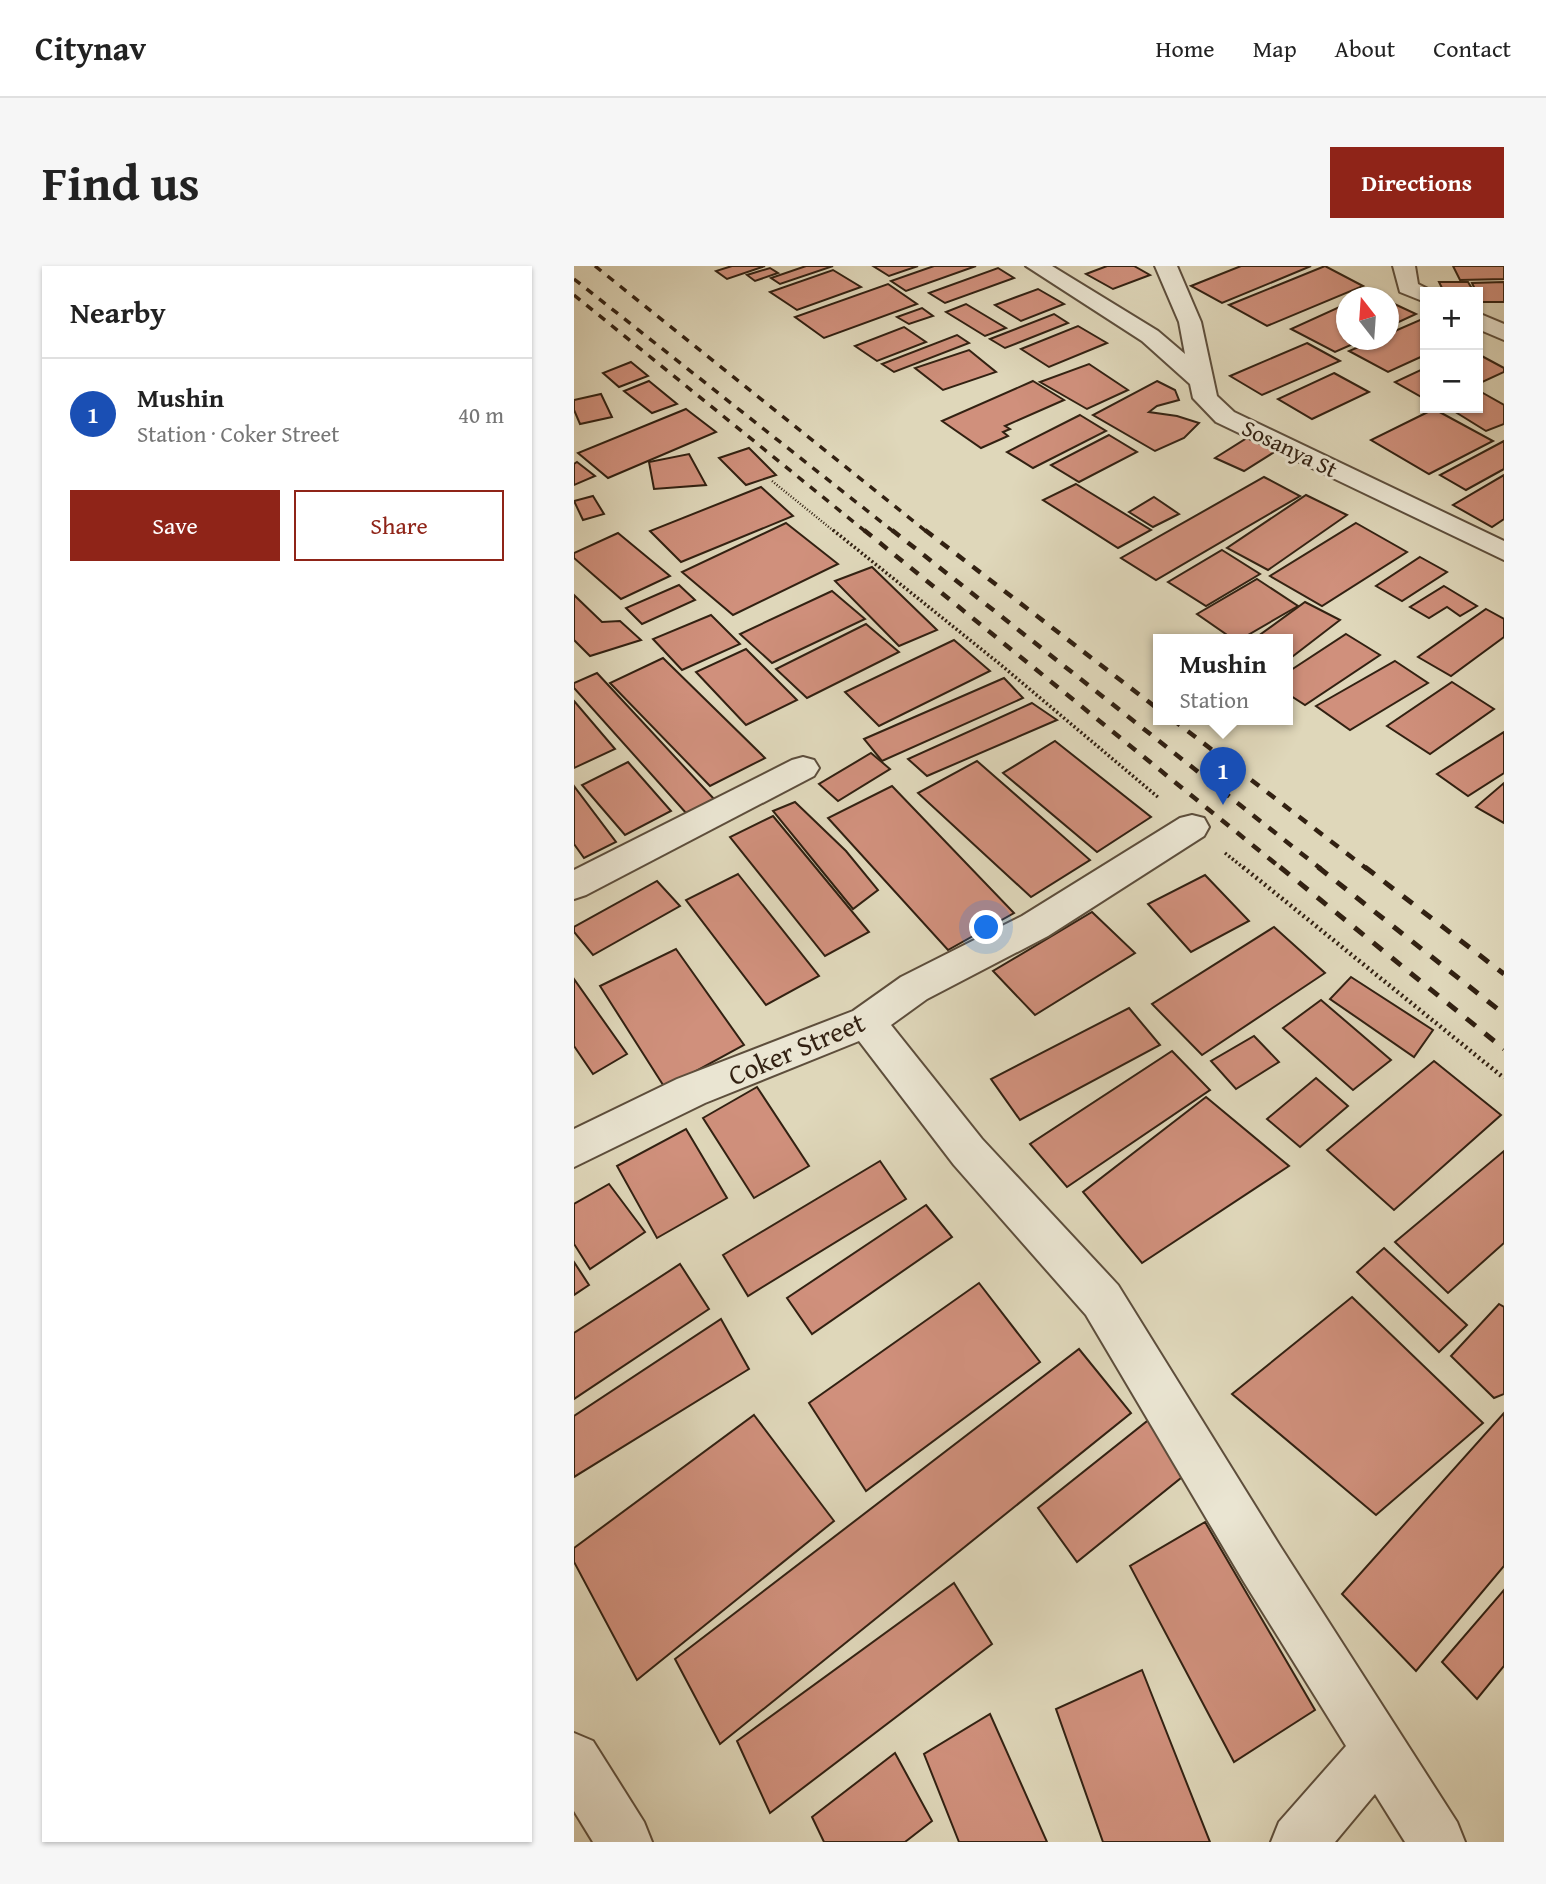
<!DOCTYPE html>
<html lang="en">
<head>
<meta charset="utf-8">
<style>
	body { margin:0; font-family:"Gentium Book Plus",serif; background:#f6f6f6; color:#222 }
	.controls { position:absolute; right:21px; top:21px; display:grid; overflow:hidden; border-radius:0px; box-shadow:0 2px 5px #0004 }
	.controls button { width:63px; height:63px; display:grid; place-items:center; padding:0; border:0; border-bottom:2px solid #e0e0e0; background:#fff; color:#222; font:35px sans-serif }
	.compass { position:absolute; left:762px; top:21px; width:63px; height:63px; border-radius:50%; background:#fff; box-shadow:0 2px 5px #0004; rotate:343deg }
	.you { position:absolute; left:413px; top:662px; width:24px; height:24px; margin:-18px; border:5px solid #fff; border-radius:50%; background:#1a73e8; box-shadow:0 0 0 10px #1a73e833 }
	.badge { display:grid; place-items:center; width:46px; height:46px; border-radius:50%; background:#8f2418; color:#fff; font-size:23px; font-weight:700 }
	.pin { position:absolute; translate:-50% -58px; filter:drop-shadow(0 2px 4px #0008) }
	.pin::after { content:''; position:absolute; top:37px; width:24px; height:21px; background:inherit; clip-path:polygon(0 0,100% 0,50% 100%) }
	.popup { position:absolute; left:579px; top:368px; width:140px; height:91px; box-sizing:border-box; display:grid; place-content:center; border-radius:0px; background:#fff; filter:drop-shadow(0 2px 5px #0005); font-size:23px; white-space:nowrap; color:#767676 }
	.popup b { font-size:26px; color:#222 }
	.popup::after { content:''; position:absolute; left:50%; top:100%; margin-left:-14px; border:14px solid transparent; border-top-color:#fff }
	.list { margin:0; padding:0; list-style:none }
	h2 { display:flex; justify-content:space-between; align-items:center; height:91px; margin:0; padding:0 28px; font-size:30px }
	h2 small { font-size:23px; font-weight:400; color:#767676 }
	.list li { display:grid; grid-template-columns:46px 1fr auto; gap:21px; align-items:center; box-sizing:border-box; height:112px; padding:0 28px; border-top:2px solid #e0e0e0 }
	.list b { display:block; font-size:26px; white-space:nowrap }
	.list p { margin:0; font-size:23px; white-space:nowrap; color:#767676 }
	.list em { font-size:23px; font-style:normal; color:#767676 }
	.actions { display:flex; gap:14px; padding:21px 28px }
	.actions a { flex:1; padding:16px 0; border:2px solid #8f2418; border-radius:0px; text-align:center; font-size:24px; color:#8f2418 }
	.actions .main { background:#8f2418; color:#fff }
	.map { position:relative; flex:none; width:930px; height:1576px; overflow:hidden; border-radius:0px }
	header { display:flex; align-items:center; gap:42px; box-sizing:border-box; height:98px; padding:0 35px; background:#fff; border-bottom:2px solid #e0e0e0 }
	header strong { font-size:33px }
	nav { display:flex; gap:38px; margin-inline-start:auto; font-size:24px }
	.intro { display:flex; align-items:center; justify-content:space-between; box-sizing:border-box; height:168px; padding:0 42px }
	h1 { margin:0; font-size:49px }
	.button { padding:18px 32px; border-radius:0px; background:#8f2418; color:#fff; font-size:24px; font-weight:700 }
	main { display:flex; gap:42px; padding:0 42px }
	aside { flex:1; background:#fff; border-radius:0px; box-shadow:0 2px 5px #0004 }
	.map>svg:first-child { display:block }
</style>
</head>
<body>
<header>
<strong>Citynav</strong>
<nav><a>Home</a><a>Map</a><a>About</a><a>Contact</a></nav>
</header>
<div class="intro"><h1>Find us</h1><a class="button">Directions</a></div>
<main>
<aside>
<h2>Nearby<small></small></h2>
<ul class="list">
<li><span class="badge" style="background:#1a4fb4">1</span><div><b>Mushin</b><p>Station · Coker Street</p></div><em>40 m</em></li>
</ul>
<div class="actions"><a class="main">Save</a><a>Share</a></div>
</aside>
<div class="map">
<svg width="930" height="1576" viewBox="0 0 930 1576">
	<rect width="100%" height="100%" fill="#dfd7ba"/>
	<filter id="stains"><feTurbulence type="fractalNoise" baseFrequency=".00286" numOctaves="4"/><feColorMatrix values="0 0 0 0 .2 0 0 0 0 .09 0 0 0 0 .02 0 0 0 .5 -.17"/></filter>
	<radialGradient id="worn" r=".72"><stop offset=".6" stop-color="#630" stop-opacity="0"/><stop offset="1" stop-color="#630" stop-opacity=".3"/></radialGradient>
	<g fill="#d0907c" stroke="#322112" stroke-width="2">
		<polygon points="158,0 191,0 153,13 142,5"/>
		<polygon points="232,0 259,0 206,18 197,12"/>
		<polygon points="299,0 344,0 315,10"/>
		<polygon points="360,0 402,0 332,25 317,15"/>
		<polygon points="533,0 560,0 576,9 539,23 512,8"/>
		<polygon points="667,0 737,0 648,37 617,20"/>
		<polygon points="751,0 789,20 693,60 655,39"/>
		<polygon points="879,0 930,0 930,13 886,14"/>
		<polygon points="196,2 204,7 181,15 173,9"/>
		<polygon points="424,2 440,12 371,37 355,27"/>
		<polygon points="259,4 287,21 223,44 196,26"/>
		<polygon points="865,16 894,16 900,26 870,26"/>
		<polygon points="930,16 930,36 907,36 898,17"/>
		<polygon points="314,18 343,38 250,72 221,51"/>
		<polygon points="464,23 490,38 447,55 421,39"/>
		<polygon points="814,35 842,48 814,61"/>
		<polygon points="392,38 432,62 411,70 372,46"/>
		<polygon points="772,38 772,74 788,74 761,86 717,63"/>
		<polygon points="348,42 359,50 335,58 323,51"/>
		<polygon points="480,48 494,57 431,82 416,73"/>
		<polygon points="846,54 851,56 851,89 814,106 775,85 801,74 814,74 814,68"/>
		<polygon points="504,60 533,77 475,101 447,83"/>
		<polygon points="330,61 352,76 303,95 281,80"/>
		<polygon points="383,69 395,77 320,106 308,98"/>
		<polygon points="733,77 766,95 688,129 656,110"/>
		<polygon points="395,84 422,106 369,124 341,102"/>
		<polygon points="904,88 930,102 930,106 904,118"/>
		<polygon points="57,96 74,110 45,121 29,107"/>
		<polygon points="515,98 554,124 513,143 466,116"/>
		<polygon points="851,102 851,133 821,116"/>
		<polygon points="760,107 795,126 738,153 704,133"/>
		<polygon points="75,115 103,138 78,147 50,125"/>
		<polygon points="459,115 490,134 431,160 436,163 429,166 434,170 407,182 368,155"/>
		<polygon points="583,115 601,124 605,134 583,140 575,146 603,150 625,157 610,172 581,185 519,149"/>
		<polygon points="909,127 930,139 930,158 912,165 875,142 904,142 904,129"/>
		<polygon points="27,128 38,151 6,158 0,144 0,134"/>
		<polygon points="112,143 142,166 34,212 4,187"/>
		<polygon points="860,143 919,175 855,208 797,174"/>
		<polygon points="506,149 532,165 459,202 433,186"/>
		<polygon points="535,169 563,186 505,216 477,199"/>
		<polygon points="673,172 702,185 670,205 641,192"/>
		<polygon points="930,175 930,203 892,224 866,209"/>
		<polygon points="175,182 202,209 172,219 145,192"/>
		<polygon points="115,188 132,219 80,223 75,196"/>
		<polygon points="3,196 21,210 0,219 0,198"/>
		<polygon points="930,209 930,253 918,261 879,239"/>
		<polygon points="690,211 726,230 582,314 547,292"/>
		<polygon points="502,218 577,264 544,282 469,234"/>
		<polygon points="187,221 219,250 107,296 76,265"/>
		<polygon points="732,229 773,249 694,304 653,282"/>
		<polygon points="19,230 30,248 9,254 0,235"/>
		<polygon points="580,231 605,248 579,261 555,246"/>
		<polygon points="212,257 264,298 159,349 108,306"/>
		<polygon points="782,257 833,286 748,340 696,310"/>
		<polygon points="44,267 96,310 47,333 0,292 0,287"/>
		<polygon points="648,284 686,308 632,340 594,316"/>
		<polygon points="846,291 873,306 828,335 802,320"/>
		<polygon points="298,301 363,364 325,380 261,315"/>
		<polygon points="683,313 724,340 667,373 659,373 623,348"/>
		<polygon points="105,319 121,334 68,358 52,342"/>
		<polygon points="870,320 903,340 886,350 873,341 855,352 836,341"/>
		<polygon points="258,325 291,353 198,397 166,368"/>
		<polygon points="0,329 28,356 46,355 67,374 16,390 0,374"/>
		<polygon points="731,336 766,354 714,394 714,373 680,373"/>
		<polygon points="912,343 930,353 930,371 877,410 844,391"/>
		<polygon points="137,349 166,378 108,404 79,373"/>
		<polygon points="292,358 325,386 233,432 202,403"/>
		<polygon points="772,368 806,389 731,439 714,428 714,406"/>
		<polygon points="380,374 416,405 305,460 271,426"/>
		<polygon points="172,383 223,434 172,459 122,406"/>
		<polygon points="89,392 191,492 136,520 36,417"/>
		<polygon points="821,395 854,417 776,464 742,440"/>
		<polygon points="23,407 140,533 112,547 0,422 0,417"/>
		<polygon points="430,412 449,432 308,495 290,473"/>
		<polygon points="878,416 920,443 856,488 813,460"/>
		<polygon points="0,435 41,483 0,502"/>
		<polygon points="458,437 483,454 353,510 334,493"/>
		<polygon points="930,466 930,507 894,530 863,508"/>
		<polygon points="481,475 577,551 523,586 429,507"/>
		<polygon points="297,487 316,503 264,535 245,518"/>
		<polygon points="403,495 516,594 457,631 344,527"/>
		<polygon points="54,496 97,545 51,569 8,519"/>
		<polygon points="930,517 930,557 902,541"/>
		<polygon points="0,520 42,576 10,592 0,578"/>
		<polygon points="318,520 440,647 374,684 254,552"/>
		<polygon points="221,536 272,585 304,624 279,643 199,545"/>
		<polygon points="199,550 295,666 251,690 156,571"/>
		<polygon points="164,608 245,710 192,739 112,634"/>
		<polygon points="631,609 675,655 617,686 574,638"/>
		<polygon points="83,615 106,640 19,689 0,666 0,661"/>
		<polygon points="518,646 561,687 461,749 419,705"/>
		<polygon points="700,661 751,707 628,789 578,738"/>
		<polygon points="102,683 170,779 91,822 26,720"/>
		<polygon points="777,711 859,764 840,791 756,733"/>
		<polygon points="0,713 53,788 19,808 0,780"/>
		<polygon points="747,734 817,794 779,824 709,762"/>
		<polygon points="555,742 586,779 446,854 417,813"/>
		<polygon points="680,770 705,796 662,823 637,795"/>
		<polygon points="598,785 636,824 493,921 456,878"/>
		<polygon points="860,795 927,849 820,944 753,884"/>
		<polygon points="742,812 774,840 726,881 693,853"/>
		<polygon points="183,821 235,900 180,932 129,852"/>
		<polygon points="632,831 715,900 568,997 509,926"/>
		<polygon points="112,863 153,932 83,972 43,900"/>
		<polygon points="930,885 930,977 874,1027 821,976"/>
		<polygon points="306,895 332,933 174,1030 149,989"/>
		<polygon points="35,918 71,966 16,1003 0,978 0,938"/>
		<polygon points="352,939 378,971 238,1068 213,1032"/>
		<polygon points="810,982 893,1059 865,1086 783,1006"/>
		<polygon points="0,996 15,1019 0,1029"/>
		<polygon points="106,998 135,1043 0,1133 0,1067"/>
		<polygon points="405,1017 466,1096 292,1225 235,1137"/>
		<polygon points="778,1031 909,1157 802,1249 658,1128"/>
		<polygon points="925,1038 930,1041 930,1128 920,1132 877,1090"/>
		<polygon points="147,1053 175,1103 0,1211 0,1150"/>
		<polygon points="505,1083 557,1147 146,1478 101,1393"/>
		<polygon points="930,1147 930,1300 842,1405 768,1328"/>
		<polygon points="180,1149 260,1255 63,1414 0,1296 0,1282"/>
		<polygon points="577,1152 618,1203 503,1296 464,1242"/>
		<polygon points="631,1256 741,1444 660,1496 556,1300"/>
		<polygon points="380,1317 418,1378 196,1547 163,1475"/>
		<polygon points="930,1324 930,1400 903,1433 868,1396"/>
		<polygon points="568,1404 636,1576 529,1576 482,1443"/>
		<polygon points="416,1448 473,1576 385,1576 350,1488"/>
		<polygon points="321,1487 358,1555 331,1576 250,1576 238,1551"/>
	</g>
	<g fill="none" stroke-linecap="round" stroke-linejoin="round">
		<g stroke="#5d4e3c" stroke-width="4">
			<g id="minor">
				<polygon points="452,0 478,0 584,65 611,88 605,56 581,0 603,0 627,56 643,130 660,146 930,275 930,294 642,156 619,132 616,118 568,75"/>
				<polygon points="819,0 841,0 844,18 860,26 851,26 851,36 826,26"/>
				<polygon points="904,47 930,58 930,74 904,63"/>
				<polygon points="229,491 240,494 245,502 240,510 12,629 0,633 0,604 218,494"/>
				<polygon points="618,549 630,552 635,561 630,570 474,670 353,733 317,759 408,873 544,1019 706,1280 883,1556 891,1576 831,1576 801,1528 761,1576 697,1576 705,1556 772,1480 670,1316 512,1049 380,899 285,775 131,837 0,901 0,863 103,813 279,745 327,711 448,650 606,552"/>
				<polygon points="0,1467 19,1475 70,1556 78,1576 19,1576 0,1545"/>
			</g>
		</g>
		<polyline stroke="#322112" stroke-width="2.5" stroke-dasharray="1 2" stroke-linecap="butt" points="198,215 261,266"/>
		<g stroke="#322112" stroke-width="3.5" stroke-dasharray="2 2.5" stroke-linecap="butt">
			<polyline points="259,264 427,399 585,532"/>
			<polyline points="651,587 671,603"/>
		</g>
		<polyline stroke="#322112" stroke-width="4.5" stroke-dasharray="2 3.5" stroke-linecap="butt" points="669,601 930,812"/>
		<use href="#minor" fill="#eae5d2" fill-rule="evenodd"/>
		<g stroke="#322112" stroke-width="3.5" stroke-dasharray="8 8" stroke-linecap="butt">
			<polyline points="21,0 353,266"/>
			<polyline points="0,13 320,266"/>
			<polyline points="0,29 292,266"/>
		</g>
		<g stroke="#322112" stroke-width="4.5" stroke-dasharray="10 10" stroke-linecap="butt">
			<polyline points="290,264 708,603"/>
			<polyline points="318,264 747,603"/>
			<polyline points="351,264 584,443"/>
			<polyline points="598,453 793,603"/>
		</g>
		<g stroke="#322112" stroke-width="5" stroke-dasharray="12 12" stroke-linecap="butt">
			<polyline points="706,601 930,783"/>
			<polyline points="744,601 930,748"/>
			<polyline points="791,601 930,708"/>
		</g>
	</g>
	<g text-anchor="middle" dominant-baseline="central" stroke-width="6" stroke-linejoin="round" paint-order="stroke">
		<g font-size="23" fill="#322112" stroke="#eae5d2">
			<text transform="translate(716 182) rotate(26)">Sosanya St</text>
		</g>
		<g font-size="28" fill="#322112" stroke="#eae5d2">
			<text transform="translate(222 782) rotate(-23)">Coker Street</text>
		</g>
	</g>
	<rect width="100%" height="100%" filter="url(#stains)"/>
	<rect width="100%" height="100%" fill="url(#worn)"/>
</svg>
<div class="controls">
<button>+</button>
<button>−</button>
</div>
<svg class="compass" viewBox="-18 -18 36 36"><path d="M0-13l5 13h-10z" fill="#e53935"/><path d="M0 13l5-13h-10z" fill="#767676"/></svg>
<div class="you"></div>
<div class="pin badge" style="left:649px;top:539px;background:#1a4fb4">1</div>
<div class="popup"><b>Mushin</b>Station</div>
</div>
</main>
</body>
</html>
